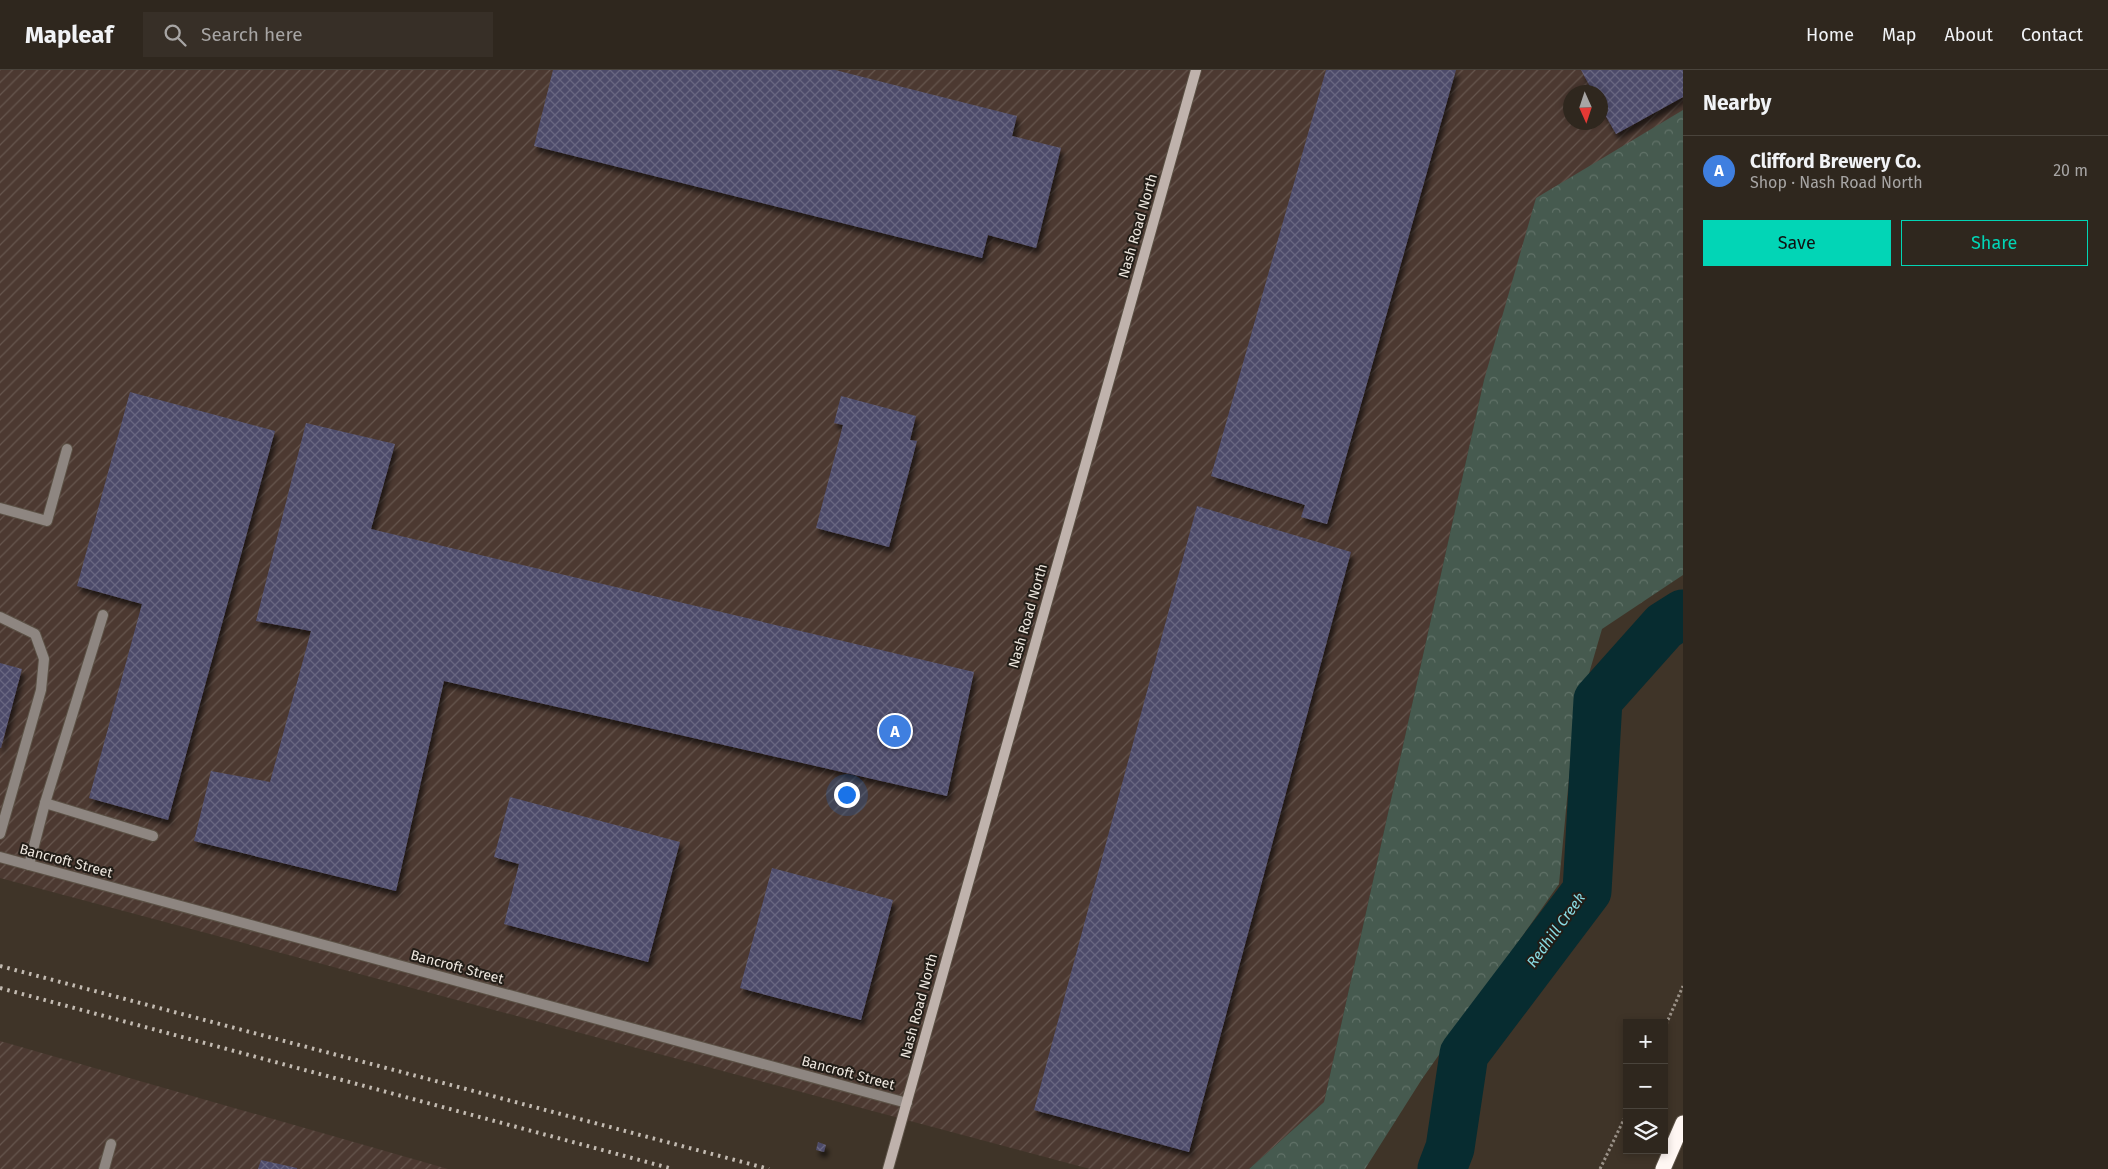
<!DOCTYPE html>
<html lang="en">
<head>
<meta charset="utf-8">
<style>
	body { margin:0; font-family:"Fira Sans",sans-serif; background:#372f27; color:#f1f3f6 }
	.controls { position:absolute; right:15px; bottom:15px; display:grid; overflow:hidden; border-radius:0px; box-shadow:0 2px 8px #0003 }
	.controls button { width:45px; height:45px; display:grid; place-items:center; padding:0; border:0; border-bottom:1px solid #4a443c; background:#2f271e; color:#f1f3f6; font:25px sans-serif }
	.compass { position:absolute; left:1563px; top:15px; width:45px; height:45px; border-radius:50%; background:#2f271e; box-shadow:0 2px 8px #0003; rotate:177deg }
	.you { position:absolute; left:846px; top:724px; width:18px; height:18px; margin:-12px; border:4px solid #fff; border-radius:50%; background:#1a73e8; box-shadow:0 0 0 8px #1a73e833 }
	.badge { display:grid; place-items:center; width:32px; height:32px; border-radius:50%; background:#02d5b6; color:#fff; font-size:16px; font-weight:700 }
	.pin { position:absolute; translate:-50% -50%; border:2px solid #fff; box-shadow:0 1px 5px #0006 }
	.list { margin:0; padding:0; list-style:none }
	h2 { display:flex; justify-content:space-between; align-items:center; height:65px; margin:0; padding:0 20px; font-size:21px }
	h2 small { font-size:16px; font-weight:400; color:#a7a5a4 }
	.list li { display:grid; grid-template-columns:32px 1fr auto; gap:15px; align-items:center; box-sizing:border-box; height:70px; padding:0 20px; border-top:1px solid #4a443c }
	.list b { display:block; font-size:19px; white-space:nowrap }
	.list p { margin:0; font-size:16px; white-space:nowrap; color:#a7a5a4 }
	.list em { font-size:16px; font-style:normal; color:#a7a5a4 }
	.actions { display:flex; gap:10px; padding:15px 20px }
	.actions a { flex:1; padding:11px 0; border:1px solid #02d5b6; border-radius:0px; text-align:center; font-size:18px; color:#02d5b6 }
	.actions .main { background:#02d5b6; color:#111 }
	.icon { flex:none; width:28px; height:28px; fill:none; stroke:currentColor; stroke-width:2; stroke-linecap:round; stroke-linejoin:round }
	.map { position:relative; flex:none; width:1683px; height:1099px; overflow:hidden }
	header { display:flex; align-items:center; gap:30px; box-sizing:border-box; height:70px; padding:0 25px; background:#2f271e; border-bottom:1px solid #4a443c }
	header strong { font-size:24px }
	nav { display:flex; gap:28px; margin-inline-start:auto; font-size:18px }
	.search { width:350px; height:45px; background:#372f27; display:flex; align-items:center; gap:12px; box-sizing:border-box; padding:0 18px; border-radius:0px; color:#a7a5a4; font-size:19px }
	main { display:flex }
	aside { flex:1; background:#2f271e }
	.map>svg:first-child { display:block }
</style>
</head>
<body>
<header>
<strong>Mapleaf</strong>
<div class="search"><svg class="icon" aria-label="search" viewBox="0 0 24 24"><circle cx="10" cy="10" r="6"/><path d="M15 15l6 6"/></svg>Search here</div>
<nav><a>Home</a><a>Map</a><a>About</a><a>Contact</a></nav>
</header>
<main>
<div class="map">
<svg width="1683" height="1099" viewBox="0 0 1683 1099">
	<defs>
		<pattern id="industrial-furrows" width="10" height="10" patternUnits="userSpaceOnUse" patternTransform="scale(1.25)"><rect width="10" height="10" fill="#4c3931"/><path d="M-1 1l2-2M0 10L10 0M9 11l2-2" fill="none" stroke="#66564e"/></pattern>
		<pattern id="forest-crowns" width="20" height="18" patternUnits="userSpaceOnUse" patternTransform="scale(1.25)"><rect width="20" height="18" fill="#465a4f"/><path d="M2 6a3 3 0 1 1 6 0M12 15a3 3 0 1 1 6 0" fill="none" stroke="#617268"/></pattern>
		<pattern id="building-cross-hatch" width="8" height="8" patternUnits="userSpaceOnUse" patternTransform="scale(1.25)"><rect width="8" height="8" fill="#4e4c6b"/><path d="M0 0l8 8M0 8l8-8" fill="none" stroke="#686680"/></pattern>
		<filter id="shadow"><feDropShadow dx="3" dy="5.5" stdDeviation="2.5" flood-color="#0009"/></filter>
	</defs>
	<rect width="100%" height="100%" fill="#3f3428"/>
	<g fill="url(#industrial-furrows)" fill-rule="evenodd">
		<path d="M0,0H1683V42L1484,310L1324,1032L1249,1099H1090L0,808ZM1570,22H1600V52H1570Z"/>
		<polygon points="0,971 448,1099 0,1099"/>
	</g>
	<polygon fill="url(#forest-crowns)" points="1683,40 1683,505 1602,559 1574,655 1559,814 1422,1009 1365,1099 1249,1099 1324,1032 1484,310 1536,128"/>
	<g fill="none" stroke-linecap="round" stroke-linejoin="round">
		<polyline stroke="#072c30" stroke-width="49" points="1442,1099 1450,1078 1464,984 1587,821 1598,630 1664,556 1683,544"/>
	</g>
	<g fill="url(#building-cross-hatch)" filter="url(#shadow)">
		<polygon points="553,0 835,0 1017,46 1012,66 1061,78 1036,178 988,165 982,188 534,76"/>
		<polygon points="1326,0 1456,0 1327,454 1301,447 1305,435 1211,406"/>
		<polygon points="1581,0 1683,0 1683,27 1616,64 1600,36 1600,22 1593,22"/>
		<polygon points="130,322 275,361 168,750 89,728 142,534 77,516"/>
		<polygon points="841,326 916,346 910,370 917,371 889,477 816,458 843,355 834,353"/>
		<polygon points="306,353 395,374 371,459 974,602 947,726 444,611 396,821 194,771 211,701 270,712 311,561 256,551"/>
		<polygon points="1197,436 1351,482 1189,1082 1034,1040"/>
		<polygon points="0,593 22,599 1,678 0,678"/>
		<polygon points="510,727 680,772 648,892 504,854 519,794 494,787"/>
		<polygon points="772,798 893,830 861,950 740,918"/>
		<polygon points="818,1072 826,1075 824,1082 816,1080"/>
		<polygon points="261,1090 297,1098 297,1099 258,1099"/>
	</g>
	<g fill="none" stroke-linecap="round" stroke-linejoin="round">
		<g stroke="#5b5145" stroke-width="12">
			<g id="service">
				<polyline points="0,438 47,451 67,379"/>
				<polyline points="0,547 35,564 44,589 41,620 0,764"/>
				<polyline points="45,733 153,766"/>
				<polyline points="29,795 45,733 103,545"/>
				<polyline points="104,1099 111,1074"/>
			</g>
		</g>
		<g stroke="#5b5145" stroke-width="12">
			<polyline id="tertiary" points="0,787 907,1033"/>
		</g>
		<g stroke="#5b5145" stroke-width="12">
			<polyline id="secondary" points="888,1099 1196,0"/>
		</g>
		<g stroke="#5b5145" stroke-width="17">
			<polyline id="motorway" points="1663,1099 1683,1053"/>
		</g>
		<g stroke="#9a9187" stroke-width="3" stroke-dasharray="2.5 2.5" stroke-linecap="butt">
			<polyline points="1664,959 1683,916"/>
			<polyline points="1600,1099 1627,1043"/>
		</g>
		<use href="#service" stroke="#8e8681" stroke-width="10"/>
		<use href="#tertiary" stroke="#8e8681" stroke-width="10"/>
		<use href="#secondary" stroke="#bfb2ac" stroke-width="10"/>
		<use href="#motorway" stroke="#fff7f3" stroke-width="15"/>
		<g stroke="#c3bbb2" stroke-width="4" stroke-dasharray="2.5 5" stroke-linecap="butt">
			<polyline points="0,896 769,1099"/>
			<polyline points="0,918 673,1099"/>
		</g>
	</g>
	<g text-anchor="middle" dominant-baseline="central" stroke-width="4" stroke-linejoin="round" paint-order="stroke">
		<g font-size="14" fill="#eee7df" stroke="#221d17">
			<text transform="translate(1138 156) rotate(-74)">Nash Road North</text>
			<text transform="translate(1028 546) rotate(-74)">Nash Road North</text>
			<text transform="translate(66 791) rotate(15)">Bancroft Street</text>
			<text transform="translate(457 897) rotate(15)">Bancroft Street</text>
			<text transform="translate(919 936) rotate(-75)">Nash Road North</text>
			<text transform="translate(848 1003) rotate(15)">Bancroft Street</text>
		</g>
		<g font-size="15" font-style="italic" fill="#89dbe3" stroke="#221d17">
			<text transform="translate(1556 860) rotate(-54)">Redhill Creek</text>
		</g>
	</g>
</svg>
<div class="controls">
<button>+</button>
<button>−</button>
<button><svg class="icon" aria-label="layers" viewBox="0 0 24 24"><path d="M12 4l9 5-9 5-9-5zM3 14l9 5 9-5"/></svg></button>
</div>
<svg class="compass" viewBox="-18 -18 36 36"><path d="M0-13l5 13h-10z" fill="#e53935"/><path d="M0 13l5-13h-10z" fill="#a7a5a4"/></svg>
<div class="you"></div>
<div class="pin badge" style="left:895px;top:661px;background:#3f7fe0">A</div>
</div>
<aside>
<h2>Nearby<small></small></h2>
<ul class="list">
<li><span class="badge" style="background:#3f7fe0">A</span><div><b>Clifford Brewery Co.</b><p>Shop · Nash Road North</p></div><em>20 m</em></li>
</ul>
<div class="actions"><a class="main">Save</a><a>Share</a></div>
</aside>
</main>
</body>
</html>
